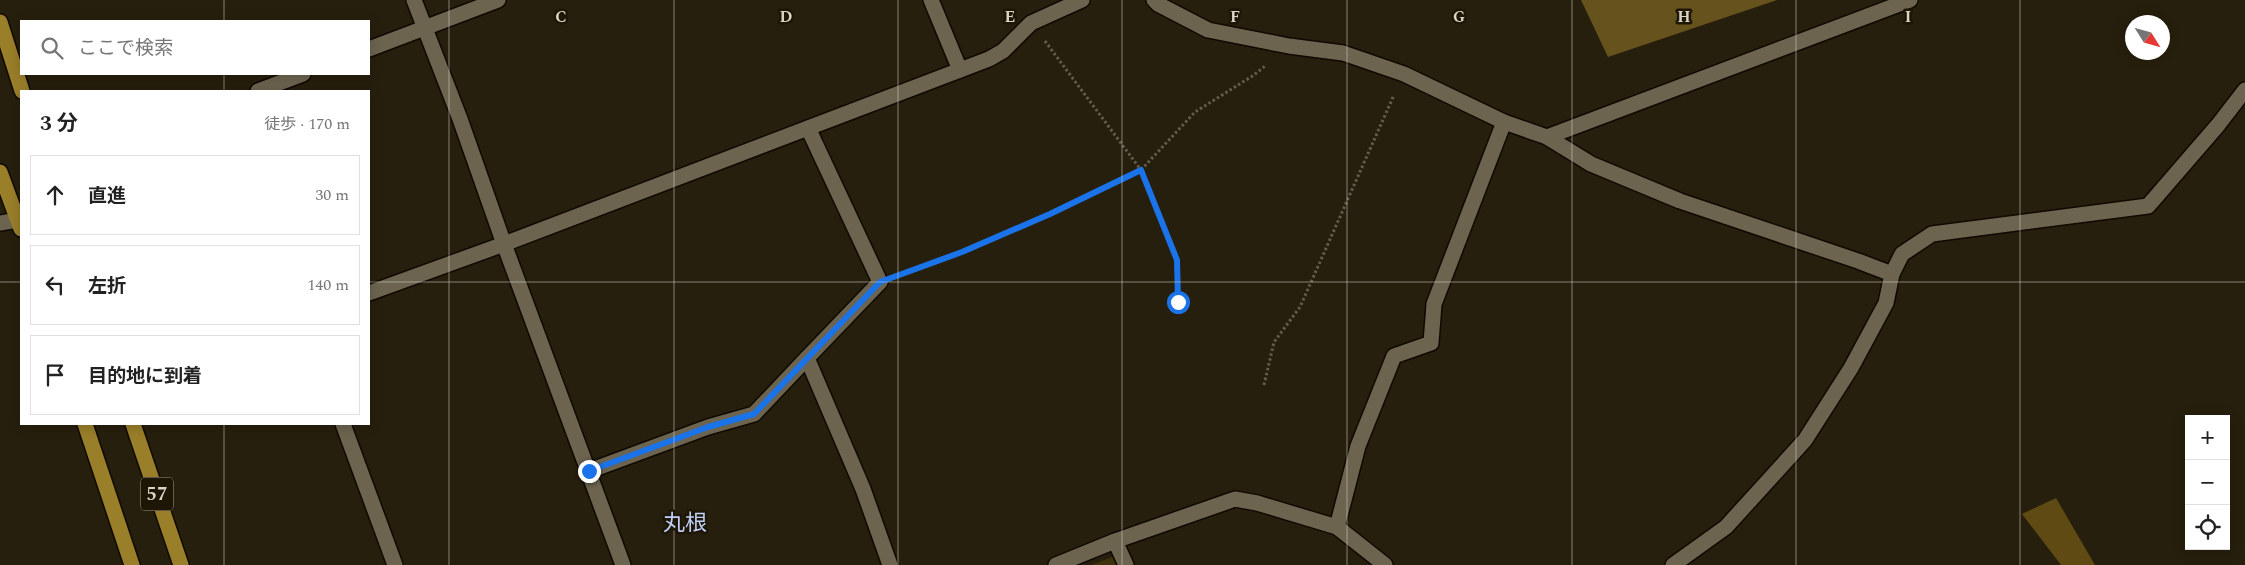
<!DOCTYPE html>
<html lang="ja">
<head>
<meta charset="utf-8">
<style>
	body { margin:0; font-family:Spectral,"Noto Sans JP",serif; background:#f2f2f2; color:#222 }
	.controls { position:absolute; right:15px; bottom:15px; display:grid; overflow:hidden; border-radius:0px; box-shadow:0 2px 12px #0003 }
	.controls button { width:45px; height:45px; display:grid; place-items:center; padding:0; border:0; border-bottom:1px solid #e0e0e0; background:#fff; color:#222; font:25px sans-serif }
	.compass { position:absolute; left:2125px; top:15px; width:45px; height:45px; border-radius:50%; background:#fff; box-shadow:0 2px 12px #0003; rotate:127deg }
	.stop { position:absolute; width:15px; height:15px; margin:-11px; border:4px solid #1a73e8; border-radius:50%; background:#fff }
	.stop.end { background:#1a73e8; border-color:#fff; box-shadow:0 1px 5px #0008 }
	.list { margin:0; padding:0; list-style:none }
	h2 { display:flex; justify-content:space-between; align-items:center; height:65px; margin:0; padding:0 20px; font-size:21px }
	h2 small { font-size:16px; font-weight:400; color:#767676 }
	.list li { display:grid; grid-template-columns:32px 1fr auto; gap:15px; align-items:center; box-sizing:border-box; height:80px; margin:0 10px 10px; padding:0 10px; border:1px solid #e0e0e0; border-radius:0px }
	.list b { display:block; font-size:19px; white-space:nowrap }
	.list em { font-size:16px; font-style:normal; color:#767676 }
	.icon { flex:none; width:28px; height:28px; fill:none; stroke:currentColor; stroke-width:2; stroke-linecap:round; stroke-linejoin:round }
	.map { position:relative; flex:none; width:2245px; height:565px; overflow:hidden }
	.search { position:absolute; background:#fff; box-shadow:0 2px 12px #0003; left:20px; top:20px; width:350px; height:55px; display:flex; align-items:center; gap:12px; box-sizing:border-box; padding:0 18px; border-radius:0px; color:#767676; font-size:19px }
	.panel { position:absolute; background:#fff; box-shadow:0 2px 12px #0003; left:20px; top:90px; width:350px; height:335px; border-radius:0px }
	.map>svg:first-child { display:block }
</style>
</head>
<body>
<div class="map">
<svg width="2245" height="565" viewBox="0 0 2245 565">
	<rect width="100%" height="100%" fill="#271f0d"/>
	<polygon fill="#3e310c" points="1115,556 1118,565 1091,565"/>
	<polygon fill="#5e4a12" points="2056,498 2095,565 2061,565 2022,514"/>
	<polygon fill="#66521c" points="1581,0 1777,0 1608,57"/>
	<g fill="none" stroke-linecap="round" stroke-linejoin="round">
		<g stroke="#0f0900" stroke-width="18">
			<g id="street">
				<polyline points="414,0 460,119 504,244 623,565"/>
				<polyline points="931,0 960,70"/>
				<polyline points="1154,0 1158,4 1208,30 1289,46 1343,53 1404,74 1504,122 1547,137 1591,164 1680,201 1858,261 1892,274"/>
				<polyline points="369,49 498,0"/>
				<polyline points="258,91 303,74"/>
				<polyline points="1547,137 1910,0"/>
				<polyline points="0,223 18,220"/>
				<polyline points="369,293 504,244 989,59 1003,51 1031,23 1082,0"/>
				<polyline points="807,358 880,282 808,128"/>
				<polyline points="343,424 395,565"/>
				<polyline points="589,471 708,427 754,414 807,358 863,489 890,565"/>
				<polyline points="1337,527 1358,446 1394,356 1431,343 1434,304 1504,122"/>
				<polyline points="1115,541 1126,565"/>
				<polyline points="1056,565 1115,541 1235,499 1257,503 1337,527 1385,565"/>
				<polyline points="1673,565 1726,527 1805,440 1851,368 1886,303 1892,274 1902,254 1932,234 2148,206 2218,125 2245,90"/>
			</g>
		</g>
		<g stroke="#0f0900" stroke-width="18">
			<g id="primary">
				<polyline points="0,22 22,91"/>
				<polyline points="0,172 21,229"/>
				<polyline points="85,424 132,565"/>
				<polyline points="133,424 181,565"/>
			</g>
		</g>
		<g stroke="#635c4d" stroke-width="3" stroke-dasharray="2.5 2.5" stroke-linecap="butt">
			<polyline points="1045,41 1141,170 1177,260 1178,302"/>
			<polyline points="903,274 962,252 1050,214 1141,170 1195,112 1254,75 1265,66"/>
			<polyline points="1264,385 1274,342 1300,307 1394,95"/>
		</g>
		<use href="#street" stroke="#6c644f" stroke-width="15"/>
		<use href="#primary" stroke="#9a7f2a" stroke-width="15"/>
	</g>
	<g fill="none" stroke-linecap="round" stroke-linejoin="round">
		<polyline stroke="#1a73e8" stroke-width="6" points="589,471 708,427 754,414 880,282 962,252 1050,214 1141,170 1177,260 1178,302"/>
	</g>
	<path fill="none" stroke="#d8d4c8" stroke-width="1" stroke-opacity="0.55" d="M224,0V21M449,0V565M674,0V565M898,0V565M1122,0V565M1347,0V565M1572,0V565M1796,0V565M2020,0V565M224,74V91M0,282H21M369,282H2245M224,424V565"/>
	<g text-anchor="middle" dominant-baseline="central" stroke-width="5" stroke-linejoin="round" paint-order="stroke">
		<rect fill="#1d1604" stroke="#a09b8d" stroke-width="1" x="141" y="477.5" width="32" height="33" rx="4"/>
		<g font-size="19" font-weight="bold" fill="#d8d4c8">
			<text x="157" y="494">57</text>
		</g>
		<g font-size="22" fill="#bfcff8" stroke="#1d1604">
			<text x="685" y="523">丸根</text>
		</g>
	</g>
	<g font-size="16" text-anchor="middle" font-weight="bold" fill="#d8d4c8" stroke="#1d1604" stroke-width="5" stroke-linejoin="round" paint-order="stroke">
		<text x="561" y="22">C</text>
		<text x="786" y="22">D</text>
		<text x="1010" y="22">E</text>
		<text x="1235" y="22">F</text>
		<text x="1459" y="22">G</text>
		<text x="1684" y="22">H</text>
		<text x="1908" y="22">I</text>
	</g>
</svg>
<div class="controls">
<button>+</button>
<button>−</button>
<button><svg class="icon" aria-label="locate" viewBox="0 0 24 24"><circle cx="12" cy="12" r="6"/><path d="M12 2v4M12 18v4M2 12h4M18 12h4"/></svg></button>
</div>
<svg class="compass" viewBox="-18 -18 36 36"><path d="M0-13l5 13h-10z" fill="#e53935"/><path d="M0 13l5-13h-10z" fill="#767676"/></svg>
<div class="stop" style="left:1178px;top:302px"></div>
<div class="stop end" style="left:589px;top:471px"></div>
<div class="search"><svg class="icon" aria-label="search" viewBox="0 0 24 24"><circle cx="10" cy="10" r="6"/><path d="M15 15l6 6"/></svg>ここで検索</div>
<section class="panel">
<h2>3 分<small>徒歩 · 170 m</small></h2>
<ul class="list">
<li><svg class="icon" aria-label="ahead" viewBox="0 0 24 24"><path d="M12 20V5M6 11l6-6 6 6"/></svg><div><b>直進</b></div><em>30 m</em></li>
<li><svg class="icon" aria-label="left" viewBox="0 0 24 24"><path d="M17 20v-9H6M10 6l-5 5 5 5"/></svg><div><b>左折</b></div><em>140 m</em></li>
<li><svg class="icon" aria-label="arrive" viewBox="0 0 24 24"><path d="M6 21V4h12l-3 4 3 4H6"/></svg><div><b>目的地に到着</b></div></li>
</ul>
</section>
</div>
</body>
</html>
